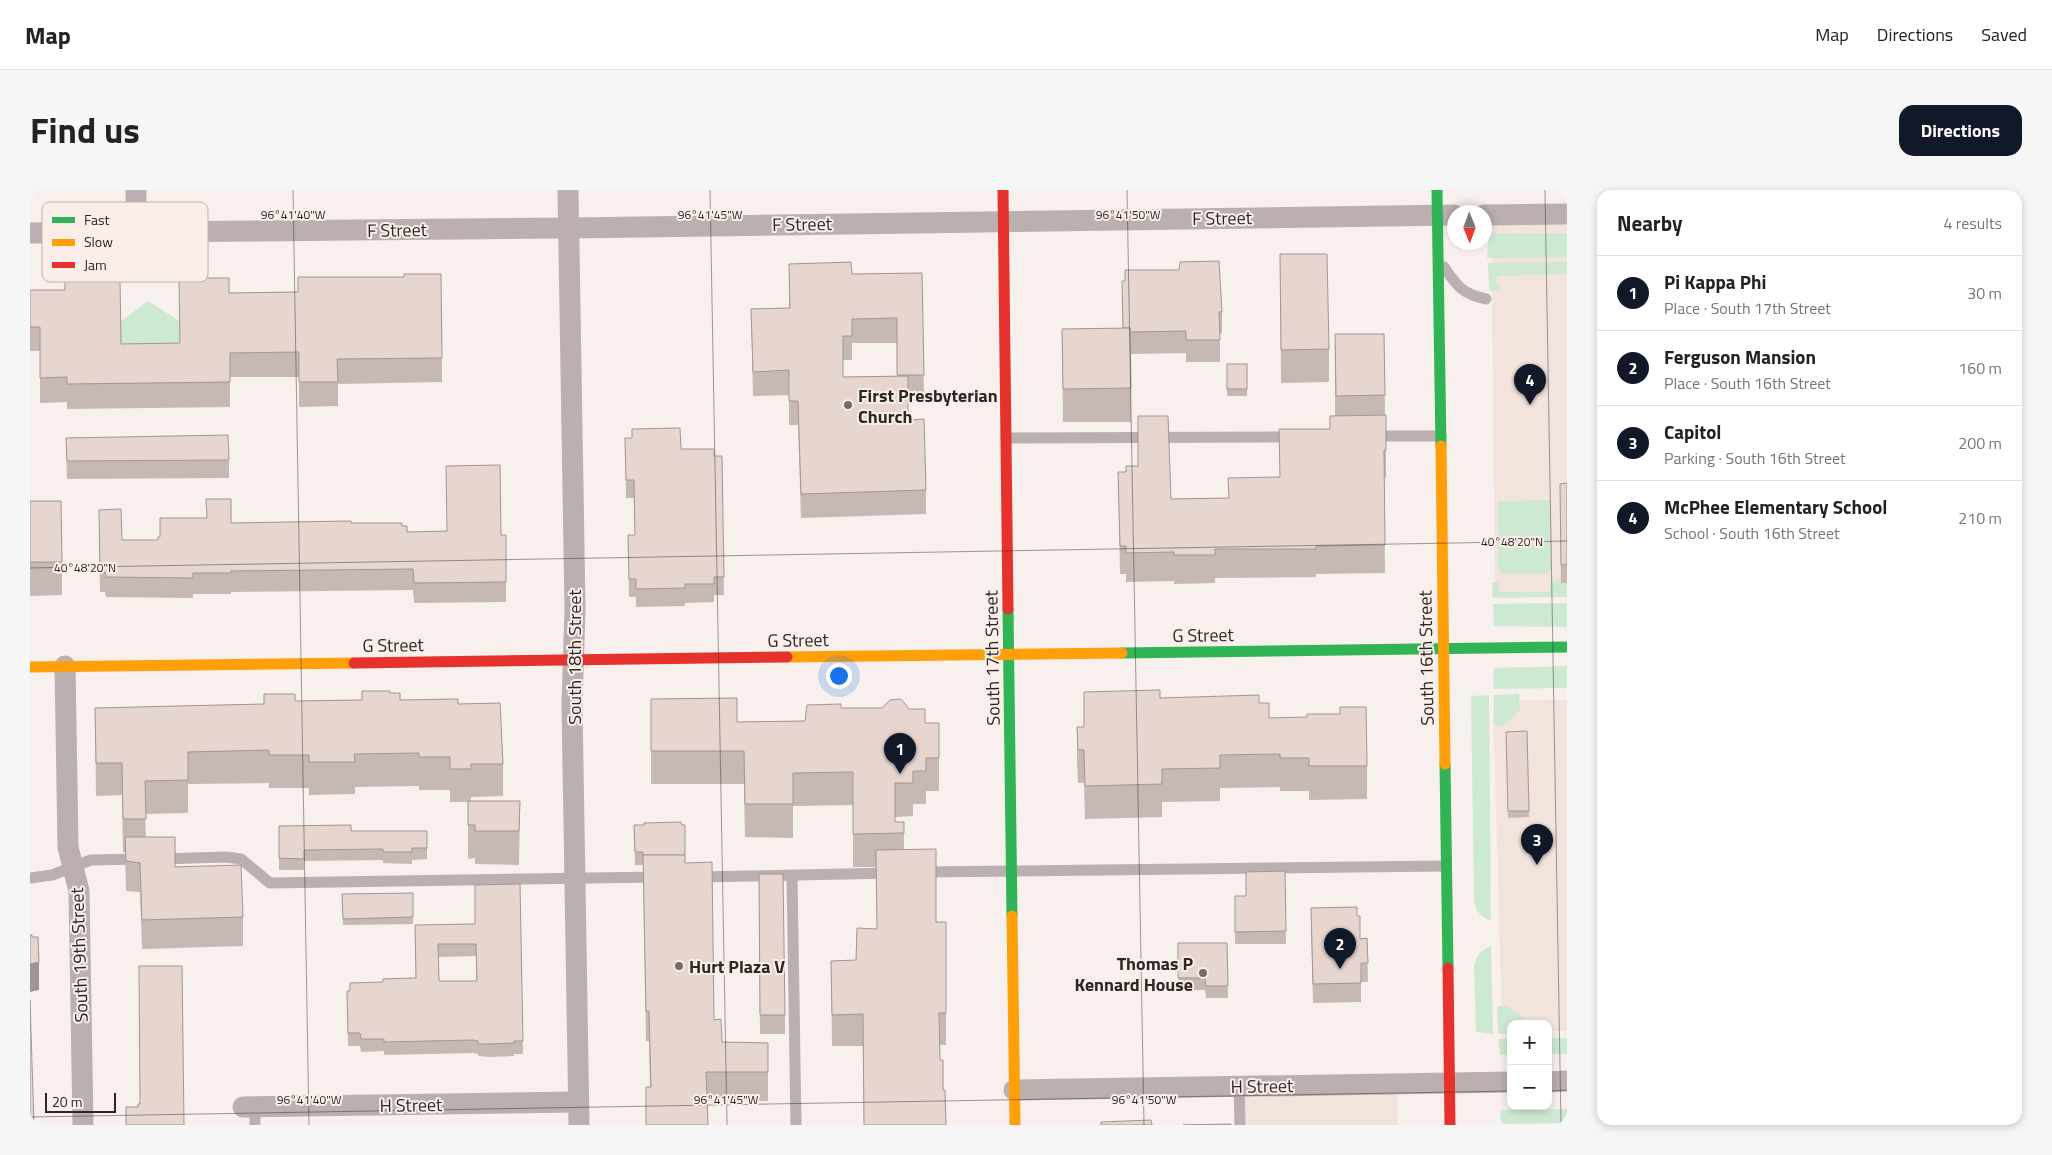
<!DOCTYPE html>
<html lang="en">
<head>
<meta charset="utf-8">
<style>
	body { margin:0; font-family:"Titillium Web",sans-serif; background:#f6f6f6; color:#222 }
	.controls { position:absolute; right:15px; bottom:15px; display:grid; overflow:hidden; border-radius:10px; box-shadow:0 2px 8px #0003 }
	.controls button { width:45px; height:45px; display:grid; place-items:center; padding:0; border:0; border-bottom:1px solid #e0e0e0; background:#fff; color:#222; font:25px sans-serif }
	.compass { position:absolute; left:1417px; top:15px; width:45px; height:45px; border-radius:50%; background:#fff; box-shadow:0 2px 8px #0003; rotate:179deg }
	.scale { position:absolute; left:15px; bottom:12px; width:71px; box-sizing:border-box; padding-left:5px; border:2px solid #2b2725; border-top:0; font-size:14px; line-height:18px; white-space:nowrap; color:#2b2725; -webkit-text-stroke:4px #fbeee9; paint-order:stroke }
	.you { position:absolute; left:808px; top:485px; width:18px; height:18px; margin:-12px; border:4px solid #fff; border-radius:50%; background:#1a73e8; box-shadow:0 0 0 8px #1a73e833 }
	.badge { display:grid; place-items:center; width:32px; height:32px; border-radius:50%; background:#111827; color:#fff; font-size:16px; font-weight:700 }
	.pin { position:absolute; translate:-50% -41px; filter:drop-shadow(0 1px 2px #0008) }
	.pin::after { content:''; position:absolute; top:26px; width:18px; height:15px; background:inherit; clip-path:polygon(0 0,100% 0,50% 100%) }
	.list { margin:0; padding:0; list-style:none }
	h2 { display:flex; justify-content:space-between; align-items:center; height:65px; margin:0; padding:0 20px; font-size:21px }
	h2 small { font-size:16px; font-weight:400; color:#767676 }
	.list li { display:grid; grid-template-columns:32px 1fr auto; gap:15px; align-items:center; box-sizing:border-box; height:75px; padding:0 20px; border-top:1px solid #e0e0e0 }
	.list b { display:block; font-size:19px; white-space:nowrap }
	.list p { margin:0; font-size:16px; white-space:nowrap; color:#767676 }
	.list em { font-size:16px; font-style:normal; color:#767676 }
	.map { position:relative; flex:none; width:1537px; height:935px; overflow:hidden; border-radius:15px }
	header { display:flex; align-items:center; gap:30px; box-sizing:border-box; height:70px; padding:0 25px; background:#fff; border-bottom:1px solid #e0e0e0 }
	header strong { font-size:24px }
	nav { display:flex; gap:28px; margin-inline-start:auto; font-size:18px }
	.intro { display:flex; align-items:center; justify-content:space-between; box-sizing:border-box; height:120px; padding:0 30px }
	h1 { margin:0; font-size:35px }
	.button { padding:12px 22px; border-radius:15px; background:#111827; color:#fff; font-size:18px; font-weight:700 }
	main { display:flex; gap:30px; padding:0 30px }
	aside { flex:1; background:#fff; border-radius:15px; box-shadow:0 2px 8px #0003 }
	.map>svg:first-child { display:block }
</style>
</head>
<body>
<header>
<strong>Map</strong>
<nav><a>Map</a><a>Directions</a><a>Saved</a></nav>
</header>
<div class="intro"><h1>Find us</h1><a class="button">Directions</a></div>
<main>
<div class="map">
<svg width="1537" height="935" viewBox="0 0 1537 935">
	<rect width="100%" height="100%" fill="#f7f0ed"/>
	<g fill="#f2e4dd">
		<polygon points="1537,24 1537,405 1465,406 1461,25"/>
		<polygon points="1537,510 1537,841 1518,841 1518,834 1481,834 1472,841 1463,511"/>
		<polygon points="1367,894 1368,935 1210,935 1209,896"/>
	</g>
	<g fill="#cee9d2">
		<polygon points="1537,43 1537,67 1457,68 1459,44"/>
		<polygon points="1537,72 1537,84 1470,86 1467,87 1466,91 1470,95 1470,100 1459,101 1458,73"/>
		<polygon points="118,111 149,131 150,178 91,179 90,132"/>
		<polygon points="1520,310 1521,380 1517,383 1471,384 1468,377 1468,311"/>
		<polygon points="1531,387 1531,393 1537,393 1537,407 1463,408 1462,393 1469,391 1469,402 1520,402 1520,391 1526,391"/>
		<polygon points="1537,413 1537,437 1464,436 1463,414"/>
		<polygon points="1537,476 1537,498 1463,499 1464,478"/>
		<polygon points="1489,504 1490,520 1476,535 1464,535 1464,505"/>
		<path d="M1459,505L1461,731C1450,726 1446,722 1444,710L1441,506Z"/>
		<polygon points="1461,756 1463,844 1446,842 1444,774 1450,762"/>
		<polygon points="1467,816 1478,816 1494,829 1494,834 1481,834 1481,844 1468,844"/>
		<rect x="1518" y="848" width="19" height="16"/>
		<polygon points="1468,849 1481,849 1481,865 1470,865"/>
		<polygon points="1537,919 1537,933 1475,934 1470,930 1471,920"/>
	</g>
	<g fill="none" stroke-linecap="round" stroke-linejoin="round">
		<g stroke="#bbafaf" stroke-width="11">
			<path d="M1414,77C1427,96 1432,104 1456,109"/>
			<polyline points="1343,246 1411,246"/>
			<polyline points="976,248 1264,247"/>
			<polyline points="131,669 196,667 211,669 240,693 627,687"/>
			<polyline points="890,682 1416,676"/>
			<polyline points="762,686 766,935"/>
			<polyline points="668,687 862,683"/>
			<polyline points="0,688 22,685 61,670 110,669"/>
			<polyline points="1209,896 1210,935"/>
			<polyline points="225,917 225,935"/>
		</g>
		<g stroke="#bbafaf" stroke-width="21">
			<polyline points="106,0 106,41"/>
			<polyline points="538,0 545,419 542,515 549,935"/>
			<polyline points="1454,25 1537,24"/>
			<polyline points="0,43 539,38 1424,25"/>
			<polyline points="35,476 38,657 49,701 53,935"/>
			<polyline points="1518,892 1537,891"/>
			<polyline points="984,900 1481,892"/>
			<polyline points="213,917 548,912"/>
		</g>
		<g stroke="#30b455" stroke-width="11">
			<polyline points="1407,0 1411,256"/>
			<polyline points="978,419 982,726"/>
			<polyline points="1092,463 1537,457"/>
			<polyline points="1415,574 1418,778"/>
		</g>
		<g stroke="#ff9f0a" stroke-width="11">
			<polyline points="1411,256 1415,574"/>
			<polyline points="757,467 1092,463"/>
			<polyline points="0,477 324,473"/>
			<polyline points="982,726 985,935"/>
		</g>
		<g stroke="#e5322d" stroke-width="11">
			<polyline points="973,0 978,419"/>
			<polyline points="324,473 757,467"/>
			<polyline points="1418,778 1420,935"/>
		</g>
	</g>
	<g fill="#c6b8b2" fill-rule="evenodd">
		<polygon points="1250,64 1299,159 1299,192 1251,193"/>
		<path d="M759,74L822,84L892,83L894,209H878V230L896,300V324L771,328L768,235H759V205L723,206L721,119L759,118ZM822,153H867V186L813,187V170H822Z"/>
		<polygon points="411,84 412,192 308,194 308,216 269,217 269,187 200,187 200,217 37,219 37,212 10,213 10,161 0,161 0,100 91,154 150,153 149,88 199,103 268,102 374,87"/>
		<polygon points="1092,91 1192,122 1192,143 1190,144 1190,172 1156,172 1156,163 1101,164 1101,232 1033,232 1032,139 1093,138"/>
		<polygon points="1305,144 1354,144 1355,225 1356,225 1356,288 1354,288 1355,383 1286,384 1286,387 1185,388 1185,393 1144,394 1144,391 1096,392 1096,384 1090,384 1088,282 1096,282 1141,309 1198,308 1249,287 1300,239 1305,225"/>
		<rect x="1197" y="174" width="20" height="32"/>
		<polygon points="36,248 199,270 199,288 37,289"/>
		<polygon points="595,248 684,266 692,266 694,405 684,405 684,412 655,413 655,416 606,417 606,407 599,407 598,345 605,345 604,308 596,308"/>
		<polygon points="1537,293 1537,393 1531,393 1530,294"/>
		<polygon points="0,311 32,372 32,405 0,406"/>
		<polygon points="69,320 92,350 128,350 130,347 201,333 321,333 372,336 377,342 476,345 476,412 384,413 383,400 201,402 201,404 163,404 163,408 76,407 75,402 70,402"/>
		<polygon points="1054,502 1130,508 1229,513 1239,528 1337,576 1337,609 1279,610 1279,601 1250,601 1250,597 1190,598 1190,611 1132,612 1132,627 1055,629 1054,593 1048,593 1047,571 1047,537 1054,537"/>
		<polygon points="360,503 370,510 428,514 473,574 473,606 441,607 441,611 490,611 489,675 445,674 445,668 438,669 438,612 420,612 420,600 389,600 389,596 325,597 325,604 279,605 279,598 239,598 239,593 158,594 158,623 115,624 116,647 145,677 213,727 213,756 112,759 110,702 96,701 95,662 93,662 92,605 66,606 65,518 234,514 265,511 332,510"/>
		<polygon points="621,509 707,532 775,531 811,518 879,519 895,533 909,533 909,601 896,601 896,614 883,614 883,626 865,627 865,632 874,632 874,660 906,732 916,732 916,855 910,855 910,870 916,935 834,935 833,856 802,856 801,771 826,770 847,739 846,677 823,677 823,615 763,616 763,648 715,647 714,594 621,594"/>
		<polygon points="1497,541 1499,627 1478,628 1476,542"/>
		<polygon points="604,635 655,673 684,830 692,852 738,853 738,911 677,911 678,935 616,935 616,897 620,897 619,851 616,851 613,675 605,675"/>
		<polygon points="249,636 321,641 397,641 397,669 382,670 382,674 353,673 353,670 274,671 274,680 249,680"/>
		<polygon points="1255,681 1256,754 1205,754 1205,706 1216,706"/>
		<polygon points="729,684 755,825 755,844 730,844"/>
		<path d="M490,694L493,864H484V866L459,867L448,866V864L443,863L354,865V861L331,862L330,856H318L317,801H320L353,792L386,788L385,735L445,734ZM446,766V791H409L408,767Z"/>
		<polygon points="383,703 383,734 313,735 312,704"/>
		<polygon points="1327,726 1330,749 1337,748 1338,792 1331,792 1331,812 1283,813 1281,736"/>
		<polygon points="1148,753 1197,753 1198,808 1176,808 1175,800 1148,800"/>
	</g>
	<polygon fill="#a19691" points="9,772 9,800 0,802 0,774"/>
	<g fill="#e6d6cf" stroke="#a19691" fill-rule="evenodd">
		<polygon points="1250,64 1297,64 1299,159 1251,160"/>
		<polygon points="1189,71 1192,122 1189,122 1190,150 1156,150 1156,141 1100,142 1100,138 1093,138 1092,91 1095,91 1095,80 1149,80 1150,72"/>
		<polygon points="821,72 822,84 892,83 894,185 867,185 867,128 822,129 822,146 813,146 813,187 878,186 878,230 894,229 896,300 771,304 768,211 759,211 759,180 723,182 721,119 760,118 759,74"/>
		<polygon points="374,84 411,84 412,168 307,169 308,192 269,192 269,162 200,163 200,192 37,194 37,187 10,188 10,137 0,137 0,100 35,100 35,90 90,89 91,154 150,153 149,88 199,88 199,103 268,102 268,87 374,87"/>
		<polygon points="1100,138 1101,198 1033,199 1032,139"/>
		<polygon points="1305,144 1354,144 1355,205 1306,206"/>
		<rect x="1197" y="174" width="20" height="25"/>
		<polygon points="1356,225 1356,260 1354,260 1355,355 1286,356 1286,359 1185,359 1185,365 1144,365 1144,362 1096,363 1096,356 1090,356 1088,282 1096,282 1096,276 1108,276 1108,226 1138,226 1141,309 1199,308 1198,288 1250,287 1249,239 1300,239 1300,226"/>
		<polygon points="650,238 651,259 684,259 684,266 692,266 694,387 684,387 684,394 655,394 655,398 606,399 606,389 599,389 598,345 605,345 604,290 596,290 595,248 602,248 602,239"/>
		<polygon points="198,245 199,270 37,271 36,248"/>
		<polygon points="470,275 471,345 476,345 476,392 384,393 383,379 201,381 201,383 163,383 163,388 76,387 75,382 70,382 69,320 91,319 92,350 128,350 128,347 130,347 130,328 177,328 176,309 201,309 201,333 321,331 321,333 372,333 372,336 377,336 377,342 417,341 416,276"/>
		<polygon points="1537,293 1537,374 1531,375 1530,294"/>
		<polygon points="0,311 31,311 32,372 0,372"/>
		<polygon points="1130,500 1130,508 1229,505 1229,513 1239,513 1239,528 1277,527 1277,524 1310,524 1310,517 1336,517 1337,576 1279,576 1279,568 1250,568 1250,564 1190,565 1190,578 1132,579 1132,594 1055,596 1054,560 1048,560 1047,537 1054,537 1054,502"/>
		<polygon points="332,501 360,501 360,503 370,503 370,510 428,509 428,514 470,513 473,574 441,574 441,579 420,579 420,567 389,567 389,563 324,564 325,572 279,572 279,565 239,565 239,560 158,562 158,590 115,591 116,629 93,629 92,573 66,573 65,518 234,514 234,504 265,504 265,511 332,510"/>
		<polygon points="707,508 707,532 775,531 777,515 811,514 811,518 852,518 860,510 871,509 879,519 895,519 895,533 909,533 909,568 896,568 896,581 883,581 883,593 865,593 865,632 874,632 874,643 823,644 823,582 763,583 763,614 715,614 714,561 621,561 621,509"/>
		<polygon points="1497,541 1499,621 1478,621 1476,542"/>
		<polygon points="438,611 490,611 489,641 445,641 445,635 438,635"/>
		<polygon points="651,632 652,635 655,635 655,665 613,665 613,667 613,662 605,662 604,635 614,635 614,633"/>
		<polygon points="321,635 321,641 397,641 397,658 382,658 382,662 353,662 353,659 274,660 274,669 249,668 249,636"/>
		<polygon points="95,647 145,647 145,677 211,675 213,727 112,730 110,673 96,671"/>
		<polygon points="906,659 906,732 916,732 916,823 909,823 910,870 913,870 913,900 915,900 916,935 834,935 833,824 802,825 801,771 826,770 827,738 847,739 846,660"/>
		<polygon points="613,665 655,665 655,673 682,672 684,830 691,829 692,852 738,853 738,882 676,882 678,935 616,935 616,897 621,897 619,821 616,821"/>
		<polygon points="1255,681 1256,741 1205,742 1205,706 1216,706 1216,682"/>
		<polygon points="729,684 753,684 755,825 730,825"/>
		<path d="M490,694L493,851H484V853L459,854H448V851L443,850L354,852V849H331L330,843H318L317,801H320V793L353,792V789L386,788L385,735L445,734V695ZM408,754H446L447,791H409Z"/>
		<polygon points="383,703 383,727 313,729 312,704"/>
		<polygon points="1327,717 1327,726 1330,726 1330,749 1337,748 1338,773 1331,773 1331,793 1283,794 1281,718"/>
		<polygon points="0,745 2,745 2,747 8,747 9,772 0,774"/>
		<polygon points="1148,753 1197,753 1198,796 1176,796 1175,788 1148,788"/>
		<polygon points="109,776 152,776 154,935 96,935 96,917 108,917 108,914 110,914"/>
		<polygon points="0,810 4,935 0,935"/>
		<polygon points="1121,930 1122,935 1071,935 1071,932"/>
		<polygon points="1201,934 1201,935 1153,935"/>
	</g>
	<path fill="none" stroke="#2b2725" stroke-width="1" stroke-opacity="0.45" d="M263,0L279,935M680,0L697,935M1097,0L1114,935M1515,0L1531,935M0,378L1537,351M1518,901L1537,900M0,927L1481,901"/>
	<g fill="#726d6b" stroke="#fbeee9" stroke-width="2">
		<circle cx="818" cy="215" r="5"/>
		<circle cx="649" cy="776" r="5"/>
		<circle cx="1173" cy="783" r="5"/>
	</g>
	<g text-anchor="middle" dominant-baseline="central" stroke-width="4" stroke-linejoin="round" paint-order="stroke">
		<g font-size="18" fill="#2b2725" stroke="#fbeee9">
			<text transform="translate(1192 28) rotate(-1)">F Street</text>
			<text transform="translate(772 34) rotate(-1)">F Street</text>
			<text transform="translate(367 40) rotate(-1)">F Street</text>
			<text transform="translate(1173 445) rotate(-1)">G Street</text>
			<text transform="translate(768 450) rotate(-1)">G Street</text>
			<text transform="translate(363 455) rotate(-1)">G Street</text>
			<text transform="translate(544 467) rotate(-90)">South 18th Street</text>
			<text transform="translate(962 468) rotate(-91)">South 17th Street</text>
			<text transform="translate(1396 468) rotate(-91)">South 16th Street</text>
			<text transform="translate(49 765) rotate(-92)">South 19th Street</text>
			<text transform="translate(1232 896) rotate(-1)">H Street</text>
			<text transform="translate(381 915) rotate(-1)">H Street</text>
		</g>
		<g font-size="18" font-weight="bold" fill="#2b2725" stroke="#fbeee9" text-anchor="start">
			<text x="828" y="205">First Presbyterian<tspan x="828" dy="21">Church</tspan></text>
			<text x="1163" y="773" text-anchor="end">Thomas P<tspan x="1163" dy="21">Kennard House</tspan></text>
			<text x="659" y="776">Hurt Plaza V</text>
		</g>
	</g>
	<rect x="12" y="12" width="166" height="80" rx="8" fill="#fbeee9" stroke="#bdb2ae" stroke-width="1"/>
	<rect x="22" y="27" width="23" height="6" fill="#30b455"/>
	<rect x="22" y="49" width="23" height="7" fill="#ff9f0a"/>
	<rect x="22" y="72" width="23" height="6" fill="#e5322d"/>
	<g font-size="14" fill="#2b2725">
		<text x="54" y="35">Fast</text>
		<text x="54" y="57">Slow</text>
		<text x="54" y="80">Jam</text>
	</g>
	<g font-size="12" text-anchor="middle" fill="#2b2725" stroke="#fbeee9" stroke-width="4" stroke-linejoin="round" paint-order="stroke">
		<text x="263" y="29">96°41'40"W</text>
		<text x="680" y="29">96°41'45"W</text>
		<text x="1098" y="29">96°41'50"W</text>
		<text x="1482" y="356">40°48'20"N</text>
		<text x="55" y="382">40°48'20"N</text>
		<text x="279" y="914">96°41'40"W</text>
		<text x="696" y="914">96°41'45"W</text>
		<text x="1114" y="914">96°41'50"W</text>
	</g>
</svg>
<div class="controls">
<button>+</button>
<button>−</button>
</div>
<svg class="compass" viewBox="-18 -18 36 36"><path d="M0-13l5 13h-10z" fill="#e53935"/><path d="M0 13l5-13h-10z" fill="#767676"/></svg>
<div class="scale">20 m</div>
<div class="you"></div>
<div class="pin badge" style="left:870px;top:584px">1</div>
<div class="pin badge" style="left:1310px;top:779px">2</div>
<div class="pin badge" style="left:1507px;top:675px">3</div>
<div class="pin badge" style="left:1500px;top:215px">4</div>
</div>
<aside>
<h2>Nearby<small>4 results</small></h2>
<ul class="list">
<li><span class="badge">1</span><div><b>Pi Kappa Phi</b><p>Place · South 17th Street</p></div><em>30 m</em></li>
<li><span class="badge">2</span><div><b>Ferguson Mansion</b><p>Place · South 16th Street</p></div><em>160 m</em></li>
<li><span class="badge">3</span><div><b>Capitol</b><p>Parking · South 16th Street</p></div><em>200 m</em></li>
<li><span class="badge">4</span><div><b>McPhee Elementary School</b><p>School · South 16th Street</p></div><em>210 m</em></li>
</ul>
</aside>
</main>
</body>
</html>
